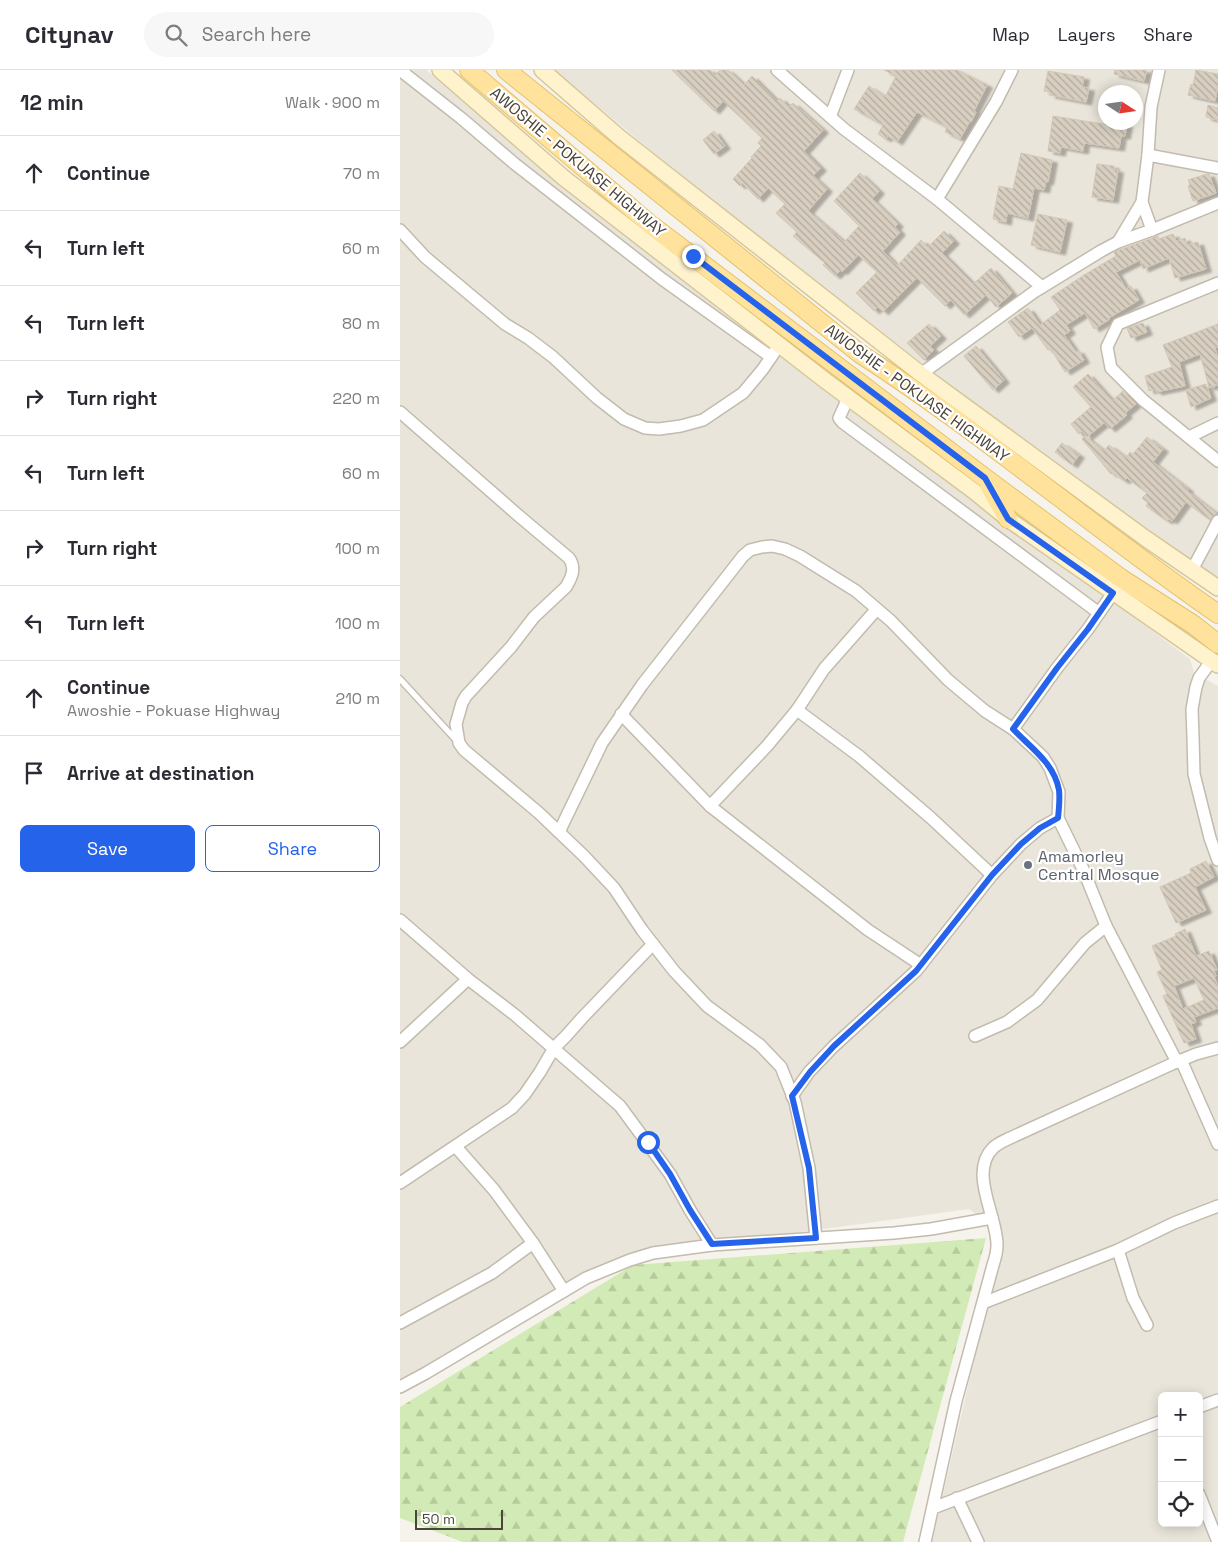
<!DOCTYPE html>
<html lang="en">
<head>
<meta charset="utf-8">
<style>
	body { margin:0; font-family:"Space Grotesk",sans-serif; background:#f7f7f7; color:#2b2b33 }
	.controls { position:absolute; right:15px; bottom:15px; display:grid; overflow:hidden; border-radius:8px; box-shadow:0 2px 12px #0003 }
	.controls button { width:45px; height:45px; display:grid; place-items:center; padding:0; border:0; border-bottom:1px solid #e1e1e2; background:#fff; color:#2b2b33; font:25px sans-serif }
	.compass { position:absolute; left:698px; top:15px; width:45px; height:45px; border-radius:50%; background:#fff; box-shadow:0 2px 12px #0003; rotate:102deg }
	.scale { position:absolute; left:15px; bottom:12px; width:88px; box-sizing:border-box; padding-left:5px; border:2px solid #4b4439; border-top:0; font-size:14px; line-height:18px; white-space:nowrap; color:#4b4439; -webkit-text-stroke:4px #fff; paint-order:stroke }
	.stop { position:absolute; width:15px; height:15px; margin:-11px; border:4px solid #2563eb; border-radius:50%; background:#fff }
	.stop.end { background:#2563eb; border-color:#fff; box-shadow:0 1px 5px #0008 }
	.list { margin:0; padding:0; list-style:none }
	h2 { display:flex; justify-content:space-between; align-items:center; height:65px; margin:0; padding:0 20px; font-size:21px }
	h2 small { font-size:16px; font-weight:400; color:#7c7c81 }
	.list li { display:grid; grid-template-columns:32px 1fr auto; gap:15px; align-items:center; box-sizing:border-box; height:75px; padding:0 20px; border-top:1px solid #e1e1e2 }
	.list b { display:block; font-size:19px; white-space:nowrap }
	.list p { margin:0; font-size:16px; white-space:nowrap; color:#7c7c81 }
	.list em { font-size:16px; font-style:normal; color:#7c7c81 }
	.actions { display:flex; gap:10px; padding:15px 20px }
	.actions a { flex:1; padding:11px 0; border:1px solid #2563eb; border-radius:8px; text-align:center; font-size:18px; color:#2563eb }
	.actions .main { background:#2563eb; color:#fff }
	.icon { flex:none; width:28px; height:28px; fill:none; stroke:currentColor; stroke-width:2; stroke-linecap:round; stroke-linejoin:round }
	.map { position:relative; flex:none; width:818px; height:1472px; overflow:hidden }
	header { display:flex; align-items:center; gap:30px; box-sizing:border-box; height:70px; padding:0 25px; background:#fff; border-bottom:1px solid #e1e1e2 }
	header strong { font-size:24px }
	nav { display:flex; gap:28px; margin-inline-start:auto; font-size:18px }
	.search { width:350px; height:45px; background:#f7f7f7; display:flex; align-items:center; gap:12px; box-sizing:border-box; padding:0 18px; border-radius:28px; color:#7c7c81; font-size:19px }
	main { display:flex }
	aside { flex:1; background:#fff }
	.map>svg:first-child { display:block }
</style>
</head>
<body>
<header>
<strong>Citynav</strong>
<div class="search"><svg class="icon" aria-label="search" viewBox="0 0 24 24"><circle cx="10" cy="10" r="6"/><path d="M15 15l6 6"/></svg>Search here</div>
<nav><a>Map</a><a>Layers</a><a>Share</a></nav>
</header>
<main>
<aside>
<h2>12 min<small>Walk · 900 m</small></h2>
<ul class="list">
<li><svg class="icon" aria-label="ahead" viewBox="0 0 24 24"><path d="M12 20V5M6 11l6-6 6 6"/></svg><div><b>Continue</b></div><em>70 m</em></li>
<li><svg class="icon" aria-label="left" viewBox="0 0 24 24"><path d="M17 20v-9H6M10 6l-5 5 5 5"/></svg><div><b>Turn left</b></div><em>60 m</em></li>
<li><svg class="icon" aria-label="left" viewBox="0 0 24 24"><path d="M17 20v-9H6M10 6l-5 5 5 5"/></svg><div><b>Turn left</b></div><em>80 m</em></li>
<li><svg class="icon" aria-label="right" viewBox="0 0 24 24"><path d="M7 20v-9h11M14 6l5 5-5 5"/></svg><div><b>Turn right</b></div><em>220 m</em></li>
<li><svg class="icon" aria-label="left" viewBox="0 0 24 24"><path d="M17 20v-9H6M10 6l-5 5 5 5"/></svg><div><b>Turn left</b></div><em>60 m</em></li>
<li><svg class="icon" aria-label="right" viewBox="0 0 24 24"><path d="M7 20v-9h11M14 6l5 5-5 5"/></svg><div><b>Turn right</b></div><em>100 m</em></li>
<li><svg class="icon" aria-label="left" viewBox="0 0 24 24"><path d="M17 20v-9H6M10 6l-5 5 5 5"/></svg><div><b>Turn left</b></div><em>100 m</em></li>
<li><svg class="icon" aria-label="ahead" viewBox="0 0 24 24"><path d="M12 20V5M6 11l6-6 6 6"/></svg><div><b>Continue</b><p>Awoshie - Pokuase Highway</p></div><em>210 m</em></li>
<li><svg class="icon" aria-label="arrive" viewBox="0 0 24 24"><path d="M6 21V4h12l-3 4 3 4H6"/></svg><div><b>Arrive at destination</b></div></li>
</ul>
<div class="actions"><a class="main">Save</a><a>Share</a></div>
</aside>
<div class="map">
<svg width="818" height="1472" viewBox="0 0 818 1472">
	<defs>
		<pattern id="forest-firs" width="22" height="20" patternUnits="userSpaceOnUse" patternTransform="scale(1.25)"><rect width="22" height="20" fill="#d2eab5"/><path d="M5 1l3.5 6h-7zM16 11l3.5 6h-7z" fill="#b6ca9c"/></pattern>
		<pattern id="building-back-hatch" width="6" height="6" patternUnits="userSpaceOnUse" patternTransform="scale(1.25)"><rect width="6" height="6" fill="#d8cfc1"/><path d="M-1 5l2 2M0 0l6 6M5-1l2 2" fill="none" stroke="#b1aa9e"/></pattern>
		<filter id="shadow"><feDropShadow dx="5.5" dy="3" stdDeviation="1" flood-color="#0004"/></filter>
	</defs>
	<rect width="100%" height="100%" fill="#f6f3ec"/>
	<g fill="#eae5da" fill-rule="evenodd">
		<path d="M0,0H26L258,191L790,589L794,603L818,616V1472H532L603,1165L569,1139L221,1187L0,1321ZM762,1326H799V1453H762Z"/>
		<path d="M154,0H818V508L729,448L570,330L398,197L254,83ZM706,22H736V52H706Z"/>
	</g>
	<polygon fill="url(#forest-firs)" points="586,1168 503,1472 63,1472 0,1448 0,1337 233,1195"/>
	<g fill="url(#building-back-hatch)" stroke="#d3c7b4" fill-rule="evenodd" filter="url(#shadow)">
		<polygon points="272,0 310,0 315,5 320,0 328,0 344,15 352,6 377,31 380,28 389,37 393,33 423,60 404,81 421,98 413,106 427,119 408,141 444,172 459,156 434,131 460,103 479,121 472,129 498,154 495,157 500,162 483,181 497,196 521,170 528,177 544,161 554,171 542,183 573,214 591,198 612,223 596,237 586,225 564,245 551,230 545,236 517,208 483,242 478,237 474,241 456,223 477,202 458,185 442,202 441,200 435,206 423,195 425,193 393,166 397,162 376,143 385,134 368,118 358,129 342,113 340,116 333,109 352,88 351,87 361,76 358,73 362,68 323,31 314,41"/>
		<polygon points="484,0 557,0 587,15 574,41 576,42 571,52 570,51 560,69 545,62 547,57 517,42 497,72 488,66 486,69 478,64 483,55 454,39 469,16 485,27 496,6"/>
		<polygon points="715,0 747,0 744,11 714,4"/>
		<polygon points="796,0 818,4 818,16 815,31 788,25 791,14 793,15"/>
		<polygon points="648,1 684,7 682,17 689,18 686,32 650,25 650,22 644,21"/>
		<polygon points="808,35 818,38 818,50 806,47"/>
		<polygon points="653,46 710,55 711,52 727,54 725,66 721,66 719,78 684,73 683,81 661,77 660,83 648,81"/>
		<polygon points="314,61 325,76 314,84 303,70"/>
		<polygon points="621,83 652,90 648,112 646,111 644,120 634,118 628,148 607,143 606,152 593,149 599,116 613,119"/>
		<polygon points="697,94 714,96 713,99 718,100 713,130 692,127"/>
		<polygon points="807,104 809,104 816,123 793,131 788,116 790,115 788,110"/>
		<polygon points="638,144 667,150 660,182 631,175"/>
		<polygon points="773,164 776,171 785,168 787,175 798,172 806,199 775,208 769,188 743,199 740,190 716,202 726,219 731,216 739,230 709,248 710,249 694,259 685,243 666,255 670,261 664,265 676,282 678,280 684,290 665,302 651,279 648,280 632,258 619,267 608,252 628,238 640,255 660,240 651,227 684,205 716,186 714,182 758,166 759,169"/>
		<polygon points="743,253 747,262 731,268 727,258"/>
		<polygon points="529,254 541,266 530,276 534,280 524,290 507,273"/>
		<polygon points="818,254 818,277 815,278 818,289 818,315 809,317 800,284 779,292 785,316 756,322 755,319 749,321 745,306 772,297 763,275"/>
		<polygon points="576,276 604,310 593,320 564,286"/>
		<polygon points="688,304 712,331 723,321 736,334 725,343 727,345 710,359 704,353 687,367 682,361 679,364 671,354 691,337 673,317"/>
		<polygon points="806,314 811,328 791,337 786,320"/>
		<polygon points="685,366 704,381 709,375 726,388 730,382 733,384 747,367 763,379 753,392 788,419 787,421 816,443 810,450 786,432 772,451 769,449 767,451 746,436 748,433 742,428 747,423 727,408 724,411 713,403 711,404 682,369"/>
		<polygon points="662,373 679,385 672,395 655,382"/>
		<polygon points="806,791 814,807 795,817 806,840 776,853 760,817 791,803 790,799"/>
		<path d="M785,859L796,886L809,881L817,900L814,901L816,906L814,907L818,916V938L794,947L796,952L791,954L796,969L784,973L763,926L767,924L757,902L762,900L752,876L776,866L775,864ZM794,908L804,930L783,939L774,916Z"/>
	</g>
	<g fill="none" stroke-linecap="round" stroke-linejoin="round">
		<g stroke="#c2bbae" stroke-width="8">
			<polyline id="lane" points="0,609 56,670"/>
		</g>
		<g stroke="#c2bbae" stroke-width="14">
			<g id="street">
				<polyline points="0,0 61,48 115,94 262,209 371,287"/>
				<polyline points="377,0 444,59 537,129 642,217"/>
				<polyline points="430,47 448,0"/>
				<polyline points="748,85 818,98"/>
				<polyline points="537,129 596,32 612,0"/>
				<polyline points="0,160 25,187 105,254 128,268 153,287 197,328 224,349 245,358 259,359 281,356 303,350 343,323 363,299 380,274"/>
				<polyline points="752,160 742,132 748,85 751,37 759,0"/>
				<polyline points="718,172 742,132"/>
				<polyline points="818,213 718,254 707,277 711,298 743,330 818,391"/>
				<polyline points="521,304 634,222 701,181 718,172 752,160 818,133"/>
				<polyline points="448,328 439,348 442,352 699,543"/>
				<path d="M0,342L119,446L169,488C176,498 172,507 166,517L134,547L111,577L66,626L62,633L56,654L59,673L64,680L139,743L184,786L214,818L242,860L274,901L307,936L360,975L381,997L395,1032L409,1098L416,1168"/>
				<polyline points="789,367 818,353"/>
				<polyline points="792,500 818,451"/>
				<polyline points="812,590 799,608 796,617 792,639 793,667 794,704 810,768 818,790"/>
				<polyline points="397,640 459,686 531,748 592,805"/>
				<polyline points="221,644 310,736 468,860 521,895"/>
				<polyline points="613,659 657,598 688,559 713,523"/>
				<polyline points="310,736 367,676 397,640 424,599 476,540"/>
				<polyline points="159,762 202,673 242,615 343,486 350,480 362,477 372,476 385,479 400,486 456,521 491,551 548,610 585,641 613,659 643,687 650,698 659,722 658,748 683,799 706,856 777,992"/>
				<polyline points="0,850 68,909 115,945 220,1036 270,1104 290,1140 312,1175"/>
				<polyline points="575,966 607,952 637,930 685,873 706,856"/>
				<polyline points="0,972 68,909"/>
				<polyline points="781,990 818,1074"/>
				<polyline points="392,1026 409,1002 434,976 516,901 592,805 621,774 640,758 658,748"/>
				<polyline points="56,1077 94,1120 133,1173 164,1221"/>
				<polyline points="0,1113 112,1038 125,1024 140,1002 154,978 166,966 182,948 253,874"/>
				<polyline points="718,1180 733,1228 747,1255"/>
				<polyline points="583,1233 718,1180 774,1153 818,1136"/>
				<polyline points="0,1253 92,1203 133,1173"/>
				<polyline points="0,1317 26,1303 186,1208 230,1190 253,1183 312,1175 494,1163 531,1159 592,1148"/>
				<polyline points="799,1337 818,1330"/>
				<polyline points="799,1424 818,1472"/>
				<polyline points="557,1428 578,1472"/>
				<polyline points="533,1438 762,1351"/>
				<path d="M525,1472L556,1331L593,1195C595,1189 597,1182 597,1176C598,1147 568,1103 593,1078C598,1073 604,1071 610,1068L772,994L796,984L818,978"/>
			</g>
		</g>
		<g stroke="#d6c79b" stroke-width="18">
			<g id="secondary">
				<polyline points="40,0 164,108 426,311 575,422 608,449 818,595"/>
				<polyline points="142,0 219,67 521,304 745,468 818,518"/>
			</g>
		</g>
		<g stroke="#e6c16a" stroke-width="20">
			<g id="primary">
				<polyline points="69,0 251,155 585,408 722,509 794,555 818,574"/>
				<path d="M106,0L459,283C583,363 696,460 818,544"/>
				<polyline points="589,415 608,449"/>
			</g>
		</g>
		<use href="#lane" stroke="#fff" stroke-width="5.5"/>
		<use href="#street" stroke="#fff" stroke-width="11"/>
		<use href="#secondary" stroke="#fff3cd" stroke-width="15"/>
		<use href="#primary" stroke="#ffe39c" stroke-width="18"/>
	</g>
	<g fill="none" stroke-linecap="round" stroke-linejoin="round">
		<path stroke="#2563eb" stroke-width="6" d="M248,1072L270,1104L290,1140L312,1174L416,1168L409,1098L392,1026L410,1002L434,976L516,901L592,805L621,774L640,758L658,748C659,739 660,729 659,720C654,693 631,678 613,659L657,598L688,559L713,523L608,449L585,408L293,186"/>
	</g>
	<circle fill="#6b7280" stroke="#fff" stroke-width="2" cx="628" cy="795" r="5"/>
	<g text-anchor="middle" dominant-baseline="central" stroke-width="4.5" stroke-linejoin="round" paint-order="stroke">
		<g font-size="16" fill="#4b4439" stroke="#fff">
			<text transform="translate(178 92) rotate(40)">AWOSHIE - POKUASE HIGHWAY</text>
			<text transform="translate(517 323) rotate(36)">AWOSHIE - POKUASE HIGHWAY</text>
		</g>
		<g font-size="16" fill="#5b616d" stroke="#fff" text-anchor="start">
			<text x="638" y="786">Amamorley<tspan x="638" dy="18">Central Mosque</tspan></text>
		</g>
	</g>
</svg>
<div class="controls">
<button>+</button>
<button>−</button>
<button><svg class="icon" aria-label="locate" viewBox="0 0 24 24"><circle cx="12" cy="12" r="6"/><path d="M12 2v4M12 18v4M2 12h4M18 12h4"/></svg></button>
</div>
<svg class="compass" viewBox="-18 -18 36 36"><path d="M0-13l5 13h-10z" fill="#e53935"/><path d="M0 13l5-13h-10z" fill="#7c7c81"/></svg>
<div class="scale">50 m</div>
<div class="stop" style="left:248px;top:1072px"></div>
<div class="stop end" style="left:293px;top:186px"></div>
</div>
</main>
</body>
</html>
